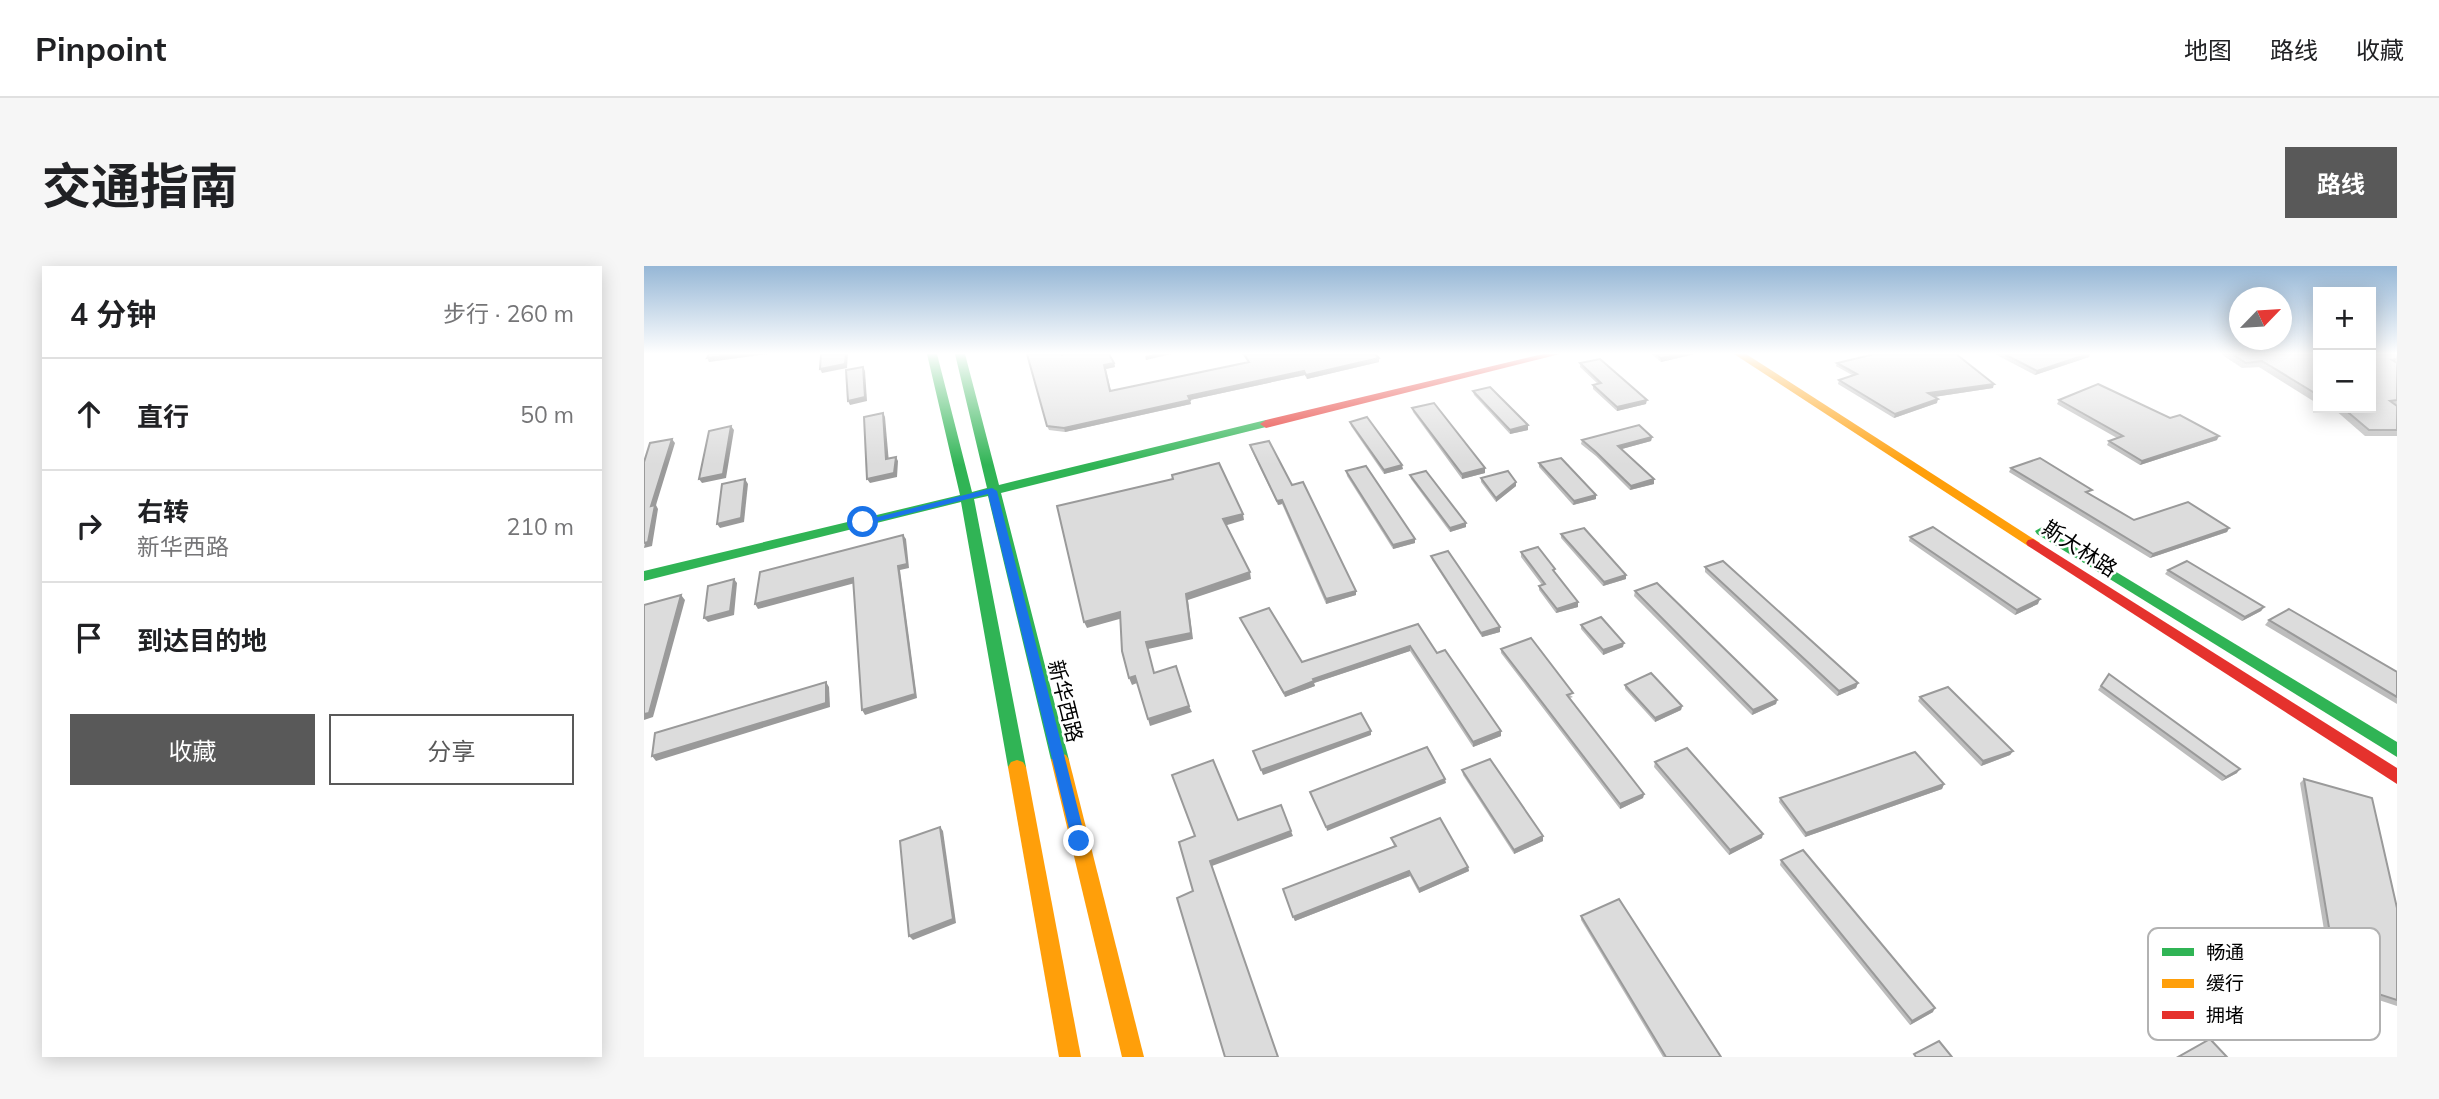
<!DOCTYPE html>
<html lang="zh">
<head>
<meta charset="utf-8">
<style>
	body { margin:0; font-family:Mulish,"Noto Sans SC",sans-serif; background:#f6f6f6; color:#202124 }
	.controls { position:absolute; right:21px; top:21px; display:grid; overflow:hidden; border-radius:0px; box-shadow:0 4px 18px #0003 }
	.controls button { width:63px; height:63px; display:grid; place-items:center; padding:0; border:0; border-bottom:2px solid #e0e0e0; background:#fff; color:#202124; font:35px sans-serif }
	.compass { position:absolute; left:1585px; top:21px; width:63px; height:63px; border-radius:50%; background:#fff; box-shadow:0 4px 18px #0003; rotate:65deg }
	.stop { position:absolute; width:21px; height:21px; margin:-16px; border:5px solid #1a73e8; border-radius:50%; background:#fff }
	.stop.end { background:#1a73e8; border-color:#fff; box-shadow:0 2px 7px #0008 }
	.list { margin:0; padding:0; list-style:none }
	h2 { display:flex; justify-content:space-between; align-items:center; height:91px; margin:0; padding:0 28px; font-size:30px }
	h2 small { font-size:23px; font-weight:400; color:#757577 }
	.list li { display:grid; grid-template-columns:46px 1fr auto; gap:21px; align-items:center; box-sizing:border-box; height:112px; padding:0 28px; border-top:2px solid #e0e0e0 }
	.list b { display:block; font-size:26px; white-space:nowrap }
	.list p { margin:0; font-size:23px; white-space:nowrap; color:#757577 }
	.list em { font-size:23px; font-style:normal; color:#757577 }
	.actions { display:flex; gap:14px; padding:21px 28px }
	.actions a { flex:1; padding:16px 0; border:2px solid #595959; border-radius:0px; text-align:center; font-size:24px; color:#595959 }
	.actions .main { background:#595959; color:#fff }
	.icon { flex:none; width:38px; height:38px; fill:none; stroke:currentColor; stroke-width:2; stroke-linecap:round; stroke-linejoin:round }
	.map { position:relative; flex:none; width:1753px; height:791px; overflow:hidden; border-radius:0px }
	header { display:flex; align-items:center; gap:42px; box-sizing:border-box; height:98px; padding:0 35px; background:#fff; border-bottom:2px solid #e0e0e0 }
	header strong { font-size:33px }
	nav { display:flex; gap:38px; margin-inline-start:auto; font-size:24px }
	.intro { display:flex; align-items:center; justify-content:space-between; box-sizing:border-box; height:168px; padding:0 42px }
	h1 { margin:0; font-size:49px }
	.button { padding:18px 32px; border-radius:0px; background:#595959; color:#fff; font-size:24px; font-weight:700 }
	main { display:flex; gap:42px; padding:0 42px }
	aside { flex:1; background:#fff; border-radius:0px; box-shadow:0 4px 18px #0003 }
	.map>svg:first-child { display:block }
</style>
</head>
<body>
<header>
<strong>Pinpoint</strong>
<nav><a>地图</a><a>路线</a><a>收藏</a></nav>
</header>
<div class="intro"><h1>交通指南</h1><a class="button">路线</a></div>
<main>
<aside>
<h2>4 分钟<small>步行 · 260 m</small></h2>
<ul class="list">
<li><svg class="icon" aria-label="ahead" viewBox="0 0 24 24"><path d="M12 20V5M6 11l6-6 6 6"/></svg><div><b>直行</b></div><em>50 m</em></li>
<li><svg class="icon" aria-label="right" viewBox="0 0 24 24"><path d="M7 20v-9h11M14 6l5 5-5 5"/></svg><div><b>右转</b><p>新华西路</p></div><em>210 m</em></li>
<li><svg class="icon" aria-label="arrive" viewBox="0 0 24 24"><path d="M6 21V4h12l-3 4 3 4H6"/></svg><div><b>到达目的地</b></div></li>
</ul>
<div class="actions"><a class="main">收藏</a><a>分享</a></div>
</aside>
<div class="map">
<svg width="1753" height="791" viewBox="0 0 1753 791">
	<rect width="100%" height="100%" fill="#fff"/>
	<g fill="none" stroke-linecap="round" stroke-linejoin="round">
		<g fill="#30b455" fill-rule="evenodd">
			<polygon points="283,88 293,88 328,226 343,222 311,88 321,88 355,219 622,154 628,158 626,160 357,227 425,494 422,499 410,499 407,494 344,230 330,233 382,501 379,506 373,508 367,506 364,501 317,236 0,315 0,305 316,229"/>
			<polygon points="1398,261 1753,476 1753,491 1393,268 1391,265"/>
		</g>
		<g fill="#ff9f0a" fill-rule="evenodd">
			<polygon points="1090,88 1102,88 1396,277 1389,281 1384,280"/>
			<polygon points="416,487 422,489 425,494 500,791 478,791 407,494 410,489"/>
			<polygon points="373,494 379,496 382,501 437,791 415,791 364,501 367,496"/>
		</g>
		<g fill="#e5322d" fill-rule="evenodd">
			<polygon points="899,88 916,88 622,162 616,158 622,154"/>
			<polygon points="1389,273 1753,502 1753,518 1384,280 1382,277 1384,274"/>
		</g>
	</g>
	<g fill="#bdbdbd">
		<polygon points="598,88 731,88 735,92 735,96 663,113 661,109 546,134 547,138 421,166 405,164 403,160 418,89 470,97 471,101 462,103 467,125 604,96"/>
		<polygon points="1008,88 1051,88 1017,96"/>
		<polygon points="1351,88 1446,88 1445,91 1391,109"/>
		<polygon points="1577,88 1674,88 1674,138 1615,101 1598,102"/>
		<polygon points="1753,88 1753,170 1721,170 1690,143 1684,144 1681,142 1727,142"/>
		<polygon points="936,97 1002,138 973,145 949,123 949,119 954,118 936,101"/>
		<polygon points="1193,97 1349,122 1290,131 1293,137 1250,152 1194,118 1195,114 1208,109 1192,100"/>
		<polygon points="829,125 884,159 884,164 866,168 830,129"/>
		<polygon points="1415,134 1526,152 1573,174 1496,199 1463,179 1465,175 1473,172 1413,138"/>
		<polygon points="768,142 841,202 841,207 818,213 769,146"/>
		<polygon points="706,156 759,203 740,208 707,160"/>
		<polygon points="1008,171 1007,175 978,183 1010,213 1010,218 986,224 952,190 937,178 938,174"/>
		<polygon points="606,179 648,219 712,329 682,338 638,238 634,239 607,183"/>
		<polygon points="895,197 952,229 952,233 929,239 895,201"/>
		<polygon points="1367,202 1446,228 1490,254 1585,262 1583,266 1506,292 1365,206"/>
		<polygon points="702,205 771,273 771,277 749,283 703,210"/>
		<polygon points="766,209 822,261 806,266 767,213"/>
		<polygon points="837,212 872,220 852,236 837,216"/>
		<polygon points="917,268 982,313 959,320 917,272"/>
		<polygon points="1266,271 1394,338 1371,349 1265,275"/>
		<polygon points="877,286 911,307 934,341 912,347 895,324 895,320 898,319 877,291"/>
		<polygon points="787,290 856,361 856,366 838,371 788,294"/>
		<polygon points="1061,301 1214,417 1212,422 1193,430 1061,306"/>
		<polygon points="1524,304 1620,341 1617,345 1598,355 1521,308"/>
		<polygon points="991,325 1133,434 1132,438 1108,449 990,330"/>
		<polygon points="596,352 658,396 774,358 793,387 857,470 829,481 766,385 670,417 671,420 641,431 598,356"/>
		<polygon points="1625,354 1753,406 1753,438 1621,359"/>
		<polygon points="937,359 979,381 959,389 937,363"/>
		<polygon points="857,383 929,431 926,432 1000,528 999,532 976,543 857,387"/>
		<polygon points="1465,408 1593,507 1578,515 1454,424"/>
		<polygon points="981,419 1038,440 1037,444 1011,456 981,423"/>
		<polygon points="1276,431 1369,485 1366,489 1337,500 1274,435"/>
		<polygon points="1011,496 1118,572 1085,589 1010,501"/>
		<polygon points="818,504 899,575 870,588 819,509"/>
		<polygon points="1660,513 1753,642 1753,740 1689,719 1656,517"/>
		<polygon points="1300,518 1298,523 1161,571 1135,536 1136,532"/>
		<polygon points="747,572 824,601 825,605 775,627 766,610 651,655 639,623 750,580"/>
		<polygon points="1137,594 1289,746 1266,759 1136,599"/>
		<polygon points="937,650 1077,791 1019,791 937,654"/>
	</g>
	<g fill="#9a9a9a">
		<polygon points="92,88 124,88 65,96 63,92"/>
		<polygon points="202,88 204,88 203,102 178,107 176,103"/>
		<polygon points="510,88 528,88 502,94 501,90"/>
		<polygon points="1036,88 1051,88 1017,96 1017,92"/>
		<polygon points="1444,88 1446,88 1445,91 1391,109 1393,105"/>
		<polygon points="735,92 735,96 663,113 662,109"/>
		<polygon points="470,97 471,101 462,103 460,99"/>
		<polygon points="219,101 221,105 223,135 206,139 204,135"/>
		<polygon points="660,105 661,109 546,134 547,138 421,166 420,162 544,130"/>
		<polygon points="1350,118 1349,122 1283,132 1284,127"/>
		<polygon points="1294,133 1293,137 1250,152 1251,148"/>
		<polygon points="1003,134 1002,138 973,145 973,141"/>
		<polygon points="239,147 241,151 245,197 242,193"/>
		<polygon points="884,159 884,164 866,168 866,164"/>
		<polygon points="87,160 90,164 82,212 58,217 55,213"/>
		<polygon points="1575,170 1573,174 1496,199 1498,195"/>
		<polygon points="1008,171 1007,175 974,184 974,180"/>
		<polygon points="28,173 31,177 12,239 14,243 8,280 0,282 7,240"/>
		<polygon points="252,191 254,195 253,211 226,217 223,213"/>
		<polygon points="758,199 759,203 740,208 740,204"/>
		<polygon points="841,202 841,207 818,213 818,208"/>
		<polygon points="101,213 104,218 100,256 76,262 73,258"/>
		<polygon points="1010,213 1010,218 986,224 987,220"/>
		<polygon points="872,216 872,220 852,236 852,232"/>
		<polygon points="952,229 952,233 929,239 930,235"/>
		<polygon points="638,234 638,238 634,239 633,235"/>
		<polygon points="599,248 600,254 580,260 579,253"/>
		<polygon points="822,257 822,261 806,266 806,262"/>
		<polygon points="1585,262 1583,266 1506,292 1509,288"/>
		<polygon points="259,269 262,273 265,302 256,304 273,432 221,449 218,444 254,300"/>
		<polygon points="771,273 771,277 749,283 749,279"/>
		<polygon points="606,306 607,313 544,334 549,373 504,383 513,414 502,376 542,328"/>
		<polygon points="982,309 982,313 959,320 960,316"/>
		<polygon points="209,312 211,317 114,343 111,338"/>
		<polygon points="90,313 93,317 90,349 64,356 60,352"/>
		<polygon points="712,325 712,329 682,338 682,333"/>
		<polygon points="37,329 41,334 9,451 0,454 0,448"/>
		<polygon points="1396,333 1394,338 1371,349 1373,344"/>
		<polygon points="934,336 934,341 912,347 913,343"/>
		<polygon points="1620,341 1617,345 1598,355 1601,351"/>
		<polygon points="476,346 479,352 443,362 440,356"/>
		<polygon points="856,361 856,366 838,371 837,367"/>
		<polygon points="980,377 979,381 959,389 959,384"/>
		<polygon points="766,380 766,385 670,417 671,420 641,431 640,427 669,413"/>
		<polygon points="491,410 493,417 488,419 485,412"/>
		<polygon points="182,416 185,421 186,441 12,495 8,490"/>
		<polygon points="1214,417 1212,422 1193,430 1195,425"/>
		<polygon points="1133,434 1132,438 1108,449 1109,444"/>
		<polygon points="545,440 548,446 506,460 504,453"/>
		<polygon points="1038,440 1037,444 1011,456 1011,452"/>
		<polygon points="727,465 727,469 619,509 617,504"/>
		<polygon points="857,465 857,470 829,481 829,476"/>
		<polygon points="1369,485 1366,489 1337,500 1339,495"/>
		<polygon points="1596,503 1593,507 1578,515 1582,511"/>
		<polygon points="801,513 802,517 683,565 682,561"/>
		<polygon points="1300,518 1298,523 1161,571 1162,567"/>
		<polygon points="1000,528 999,532 976,543 976,538"/>
		<polygon points="296,561 299,565 312,657 269,674 265,670"/>
		<polygon points="647,565 649,570 568,600 566,595"/>
		<polygon points="1119,568 1118,572 1085,589 1086,584"/>
		<polygon points="899,570 899,575 870,588 870,584"/>
		<polygon points="824,601 825,605 775,627 775,623"/>
		<polygon points="765,605 766,610 651,655 649,651"/>
		<polygon points="1291,742 1289,746 1266,759 1268,755"/>
	</g>
	<g fill="#dcdcdc" stroke="#9a9a9a" stroke-width="2">
		<polygon points="65,88 92,88 63,92"/>
		<polygon points="177,88 202,88 201,98 176,103"/>
		<polygon points="383,88 417,88 418,89 422,88 465,88 470,97 460,99 466,125 605,96 600,88 731,88 735,92 662,109 660,105 544,130 546,134 420,162 403,160"/>
		<polygon points="1012,88 1036,88 1017,92"/>
		<polygon points="1231,88 1312,88 1350,118 1284,127 1294,133 1251,148 1195,114 1213,108 1193,97"/>
		<polygon points="1360,88 1444,88 1393,105"/>
		<polygon points="1588,88 1674,88 1674,129 1618,95 1602,97"/>
		<polygon points="1727,88 1753,88 1753,93 1748,94 1753,97 1753,134 1746,135 1753,140 1753,164 1725,164 1699,142 1727,142"/>
		<polygon points="956,93 1003,134 973,141 949,119 957,117 936,97"/>
		<polygon points="219,101 221,131 204,135 202,104"/>
		<polygon points="1454,118 1526,152 1536,149 1575,170 1498,195 1465,175 1479,170 1415,134"/>
		<polygon points="846,121 884,159 866,164 829,125"/>
		<polygon points="790,137 841,202 818,208 768,142"/>
		<polygon points="239,147 242,193 252,191 250,207 223,213 220,151"/>
		<polygon points="723,151 758,199 740,204 706,156"/>
		<polygon points="995,159 1008,171 974,180 1010,213 987,220 952,186 938,174"/>
		<polygon points="87,160 79,208 55,213 65,165"/>
		<polygon points="28,173 7,240 11,239 4,276 0,277 0,196 6,177"/>
		<polygon points="625,175 648,219 659,216 712,325 682,333 638,234 633,235 606,179"/>
		<polygon points="917,192 952,229 930,235 895,197"/>
		<polygon points="1396,192 1448,224 1442,226 1490,254 1544,236 1585,262 1509,288 1367,202"/>
		<polygon points="575,197 599,248 579,253 606,306 542,328 547,367 502,376 510,407 532,400 545,440 504,453 491,410 485,412 478,385 476,346 440,356 413,240 529,213 528,209"/>
		<polygon points="722,200 771,273 749,279 702,205"/>
		<polygon points="782,205 822,257 806,262 766,209"/>
		<polygon points="864,205 872,216 852,232 837,212"/>
		<polygon points="101,213 97,252 73,258 78,218"/>
		<polygon points="1289,261 1396,333 1373,344 1266,271"/>
		<polygon points="940,262 982,309 960,316 917,268"/>
		<polygon points="259,269 263,298 254,300 271,428 218,444 209,312 111,338 116,306"/>
		<polygon points="894,281 911,303 909,304 934,336 913,343 895,320 901,318 877,286"/>
		<polygon points="804,285 856,361 837,367 787,290"/>
		<polygon points="1079,295 1214,417 1195,425 1061,301"/>
		<polygon points="1543,295 1620,341 1601,351 1524,304"/>
		<polygon points="90,313 86,345 60,352 64,320"/>
		<polygon points="1013,317 1133,434 1109,444 991,325"/>
		<polygon points="37,329 5,447 0,448 0,339"/>
		<polygon points="625,342 658,396 774,358 793,387 801,384 857,465 829,476 766,380 669,413 670,415 640,427 596,352"/>
		<polygon points="1645,343 1753,406 1753,431 1625,354"/>
		<polygon points="957,351 980,377 959,384 937,359"/>
		<polygon points="887,372 929,427 923,429 1000,528 976,538 857,383"/>
		<polygon points="1007,407 1038,440 1011,452 981,419"/>
		<polygon points="1465,408 1596,503 1582,511 1457,420"/>
		<polygon points="182,416 182,437 8,490 11,467"/>
		<polygon points="1304,421 1369,485 1339,495 1276,431"/>
		<polygon points="717,447 727,465 617,504 609,485"/>
		<polygon points="783,481 801,513 682,561 666,526"/>
		<polygon points="1043,482 1119,568 1086,584 1011,496"/>
		<polygon points="1271,486 1300,518 1162,567 1136,532"/>
		<polygon points="846,493 899,570 870,584 818,504"/>
		<polygon points="569,494 594,554 637,539 647,565 566,595 634,791 581,791 533,632 549,625 535,576 551,570 528,509"/>
		<polygon points="1660,513 1728,532 1753,642 1753,734 1694,715"/>
		<polygon points="796,552 824,601 775,623 765,605 649,651 639,623 752,580 747,572"/>
		<polygon points="296,561 309,653 265,670 256,575"/>
		<polygon points="1159,584 1291,742 1268,755 1137,594"/>
		<polygon points="975,633 1077,791 1022,791 937,650"/>
		<polygon points="1566,773 1583,791 1534,791"/>
		<polygon points="1295,775 1308,791 1272,791 1270,788"/>
	</g>
	<linearGradient id="sky" x2="0" y2="1"><stop stop-color="#96b7d6"/><stop offset="0.44" stop-color="#fff"/><stop offset="1" stop-color="#fff" stop-opacity="0"/></linearGradient>
	<rect width="1753" height="199" fill="url(#sky)"/>
	<polygon fill="#1a73e8" points="348,222 353,225 442,575 435,581 428,575 344,228 219,259 214,256"/>
	<g text-anchor="middle" dominant-baseline="central" stroke-width="5" stroke-linejoin="round" paint-order="stroke">
		<g font-size="21" fill="#000" stroke="#fff">
			<text transform="translate(1436 282) rotate(33)">斯大林路</text>
			<text transform="translate(422 435) rotate(76)">新华西路</text>
		</g>
	</g>
	<rect x="1504" y="662" width="232" height="112" rx="10" fill="#fff" stroke="#b2b2b2" stroke-width="2"/>
	<rect x="1518" y="682" width="32" height="8" fill="#30b455"/>
	<rect x="1518" y="713" width="32" height="9" fill="#ff9f0a"/>
	<rect x="1518" y="745" width="32" height="8" fill="#e5322d"/>
	<g font-size="19" fill="#000">
		<text x="1562" y="693">畅通</text>
		<text x="1562" y="724">缓行</text>
		<text x="1562" y="756">拥堵</text>
	</g>
</svg>
<div class="controls">
<button>+</button>
<button>−</button>
</div>
<svg class="compass" viewBox="-18 -18 36 36"><path d="M0-13l5 13h-10z" fill="#e53935"/><path d="M0 13l5-13h-10z" fill="#757577"/></svg>
<div class="stop" style="left:219px;top:256px"></div>
<div class="stop end" style="left:435px;top:575px"></div>
</div>
</main>
</body>
</html>
